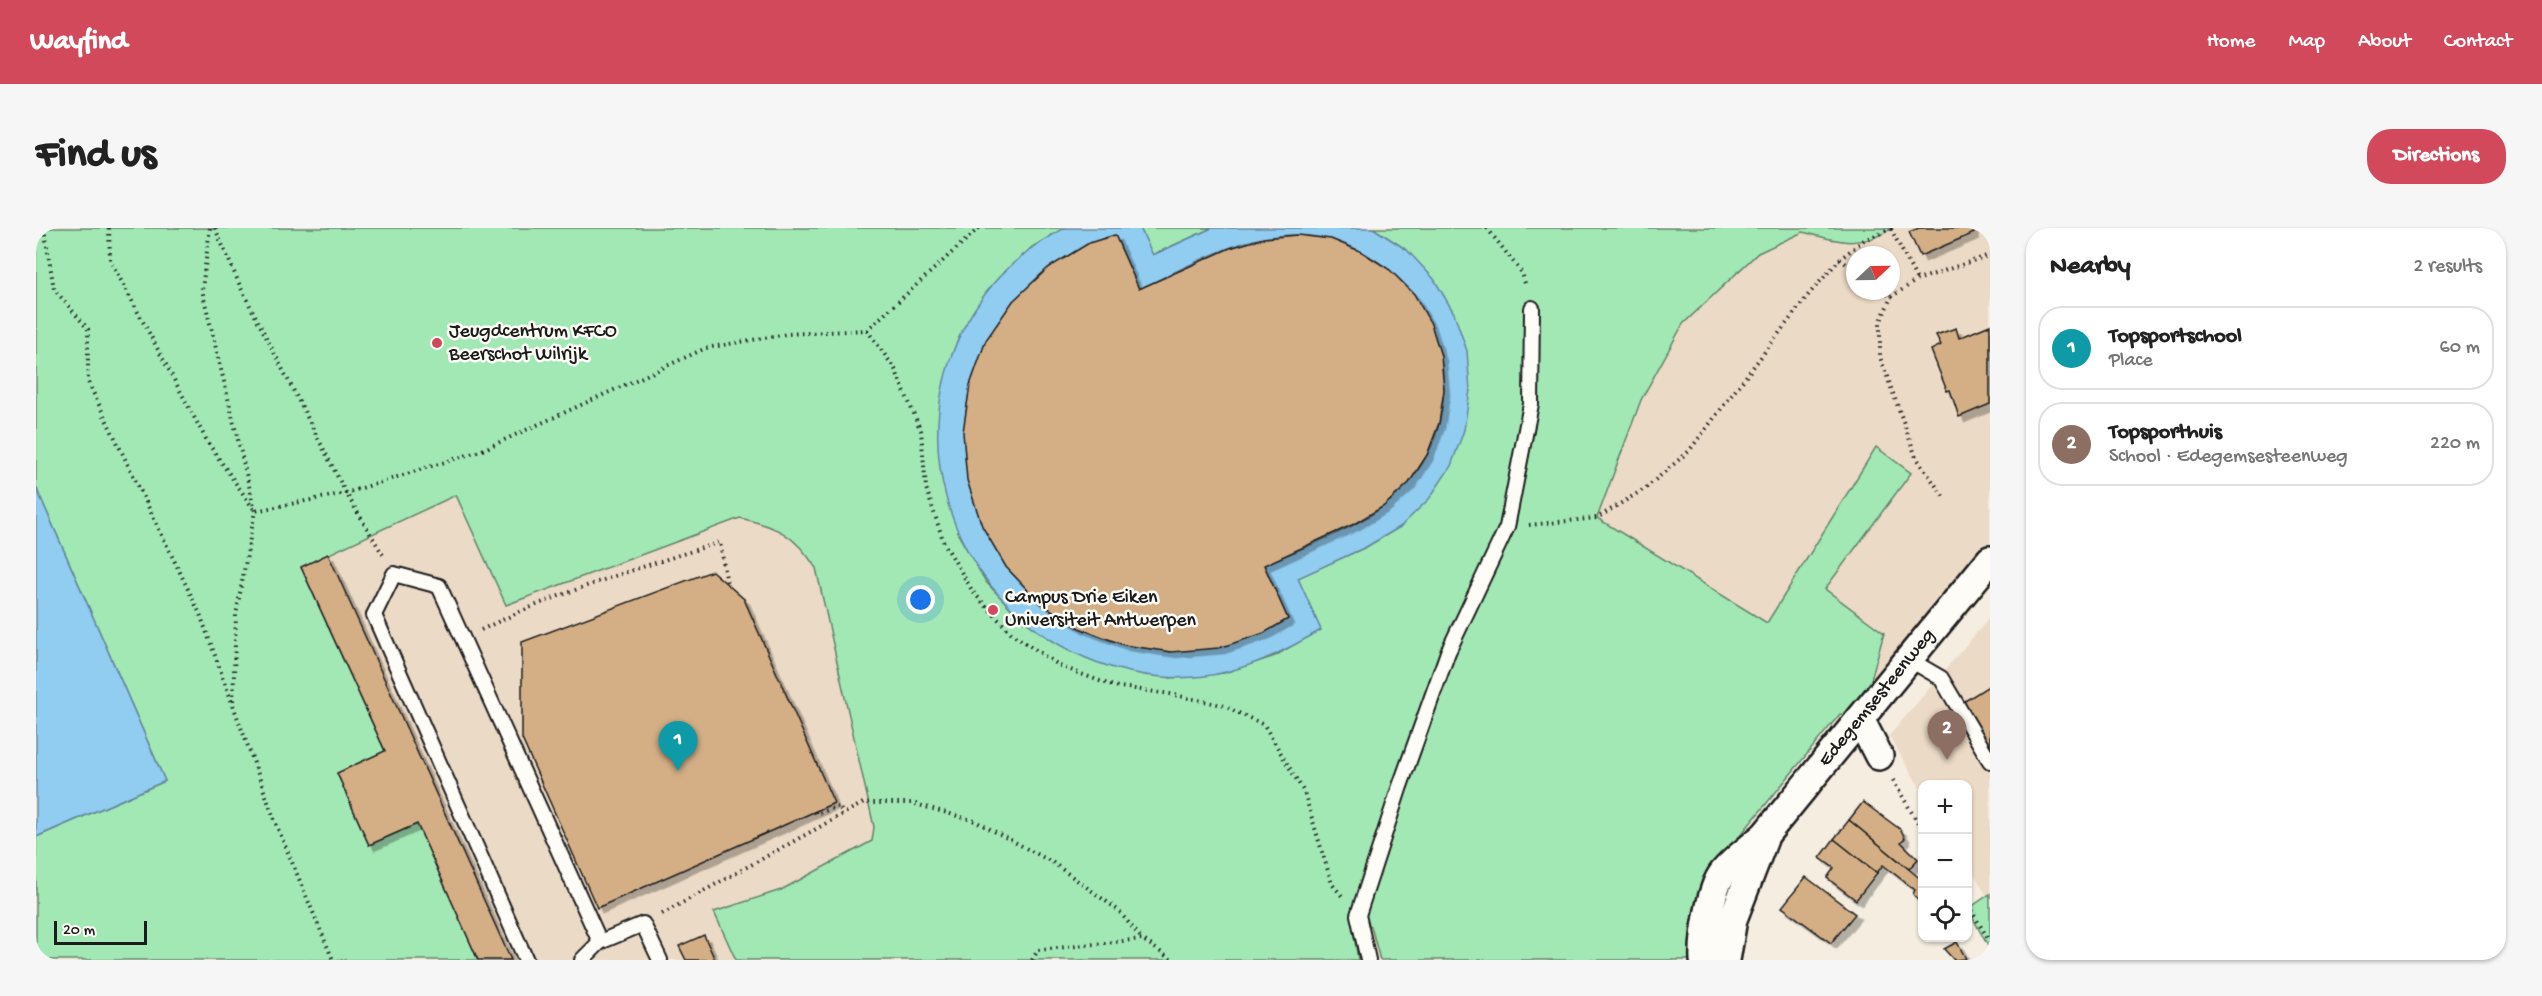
<!DOCTYPE html>
<html lang="en">
<head>
<meta charset="utf-8">
<style>
	body { margin:0; font-family:"Gochi Hand",sans-serif; background:#f6f6f6; color:#222 }
	.controls { position:absolute; right:18px; bottom:18px; display:grid; overflow:hidden; border-radius:12px; box-shadow:0 2px 4px #0004 }
	.controls button { width:54px; height:54px; display:grid; place-items:center; padding:0; border:0; border-bottom:2px solid #e0e0e0; background:#fff; color:#222; font:30px sans-serif }
	.compass { position:absolute; left:1810px; top:18px; width:54px; height:54px; border-radius:50%; background:#fff; box-shadow:0 2px 4px #0004; rotate:68deg }
	.scale { position:absolute; left:18px; bottom:15px; width:93px; box-sizing:border-box; padding-left:6px; border:3px solid #1c1c1c; border-top:0; font-size:16px; line-height:21px; white-space:nowrap; color:#1c1c1c; -webkit-text-stroke:4px #fdfcf7; paint-order:stroke }
	.you { position:absolute; left:885px; top:372px; width:21px; height:21px; margin:-15px; border:4px solid #fff; border-radius:50%; background:#1a73e8; box-shadow:0 0 0 9px #1a73e833 }
	.badge { display:grid; place-items:center; width:39px; height:39px; border-radius:50%; background:#d1495b; color:#fff; font-size:20px; font-weight:700 }
	.pin { position:absolute; translate:-50% -50px; filter:drop-shadow(0 2px 3px #0008) }
	.pin::after { content:''; position:absolute; top:32px; width:21px; height:18px; background:inherit; clip-path:polygon(0 0,100% 0,50% 100%) }
	.list { margin:0; padding:0; list-style:none }
	h2 { display:flex; justify-content:space-between; align-items:center; height:78px; margin:0; padding:0 24px; font-size:26px }
	h2 small { font-size:20px; font-weight:400; color:#767676 }
	.list li { display:grid; grid-template-columns:39px 1fr auto; gap:18px; align-items:center; box-sizing:border-box; height:84px; margin:0 12px 12px; padding:0 12px; border:2px solid #e0e0e0; border-radius:24px }
	.list b { display:block; font-size:22px; white-space:nowrap }
	.list p { margin:0; font-size:20px; white-space:nowrap; color:#767676 }
	.list em { font-size:20px; font-style:normal; color:#767676 }
	.icon { flex:none; width:33px; height:33px; fill:none; stroke:currentColor; stroke-width:2; stroke-linecap:round; stroke-linejoin:round }
	.map { position:relative; flex:none; width:1954px; height:732px; overflow:hidden; border-radius:24px }
	header { display:flex; align-items:center; gap:36px; box-sizing:border-box; height:84px; padding:0 30px; background:#d1495b; color:#fff }
	header strong { font-size:28px }
	nav { display:flex; gap:33px; margin-inline-start:auto; font-size:21px }
	.intro { display:flex; align-items:center; justify-content:space-between; box-sizing:border-box; height:144px; padding:0 36px }
	h1 { margin:0; font-size:42px }
	.button { padding:15px 27px; border-radius:24px; background:#d1495b; color:#fff; font-size:21px; font-weight:700 }
	main { display:flex; gap:36px; padding:0 36px }
	aside { flex:1; background:#fff; border-radius:24px; box-shadow:0 2px 4px #0004 }
	.map>svg:first-child { display:block }
</style>
</head>
<body>
<header>
<strong>Wayfind</strong>
<nav><a>Home</a><a>Map</a><a>About</a><a>Contact</a></nav>
</header>
<div class="intro"><h1>Find us</h1><a class="button">Directions</a></div>
<main>
<div class="map">
<svg width="1954" height="732" viewBox="0 0 1954 732">
	<defs>
		<filter id="shadow"><feDropShadow dx="5.5" dy="5.5" stdDeviation="0" flood-color="#0004"/></filter>
	</defs>
	<rect width="100%" height="100%" fill="#f5ede0"/>
	<filter id="ink" filterUnits="userSpaceOnUse"><feTurbulence type="fractalNoise" baseFrequency=".0167" numOctaves="2"/><feDisplacementMap in="SourceGraphic" scale="12" xChannelSelector="R" yChannelSelector="G"/><feConvolveMatrix kernelMatrix="1 2 1 2 8 2 1 2 1" color-interpolation-filters="sRGB"/></filter>
	<g filter="url(#ink)">
		<g fill="#ebdac5" fill-rule="evenodd">
			<path d="M0,0H1954V332L1824,491L1794,495L1732,571L1667,656L1656,732H0ZM1819,27H1855V63H1819Z"/>
			<polygon points="1954,389 1954,666 1951,668 1932,636 1932,556 1886,556 1886,563 1853,508"/>
		</g>
		<g fill="#a2e8b5" stroke="#5f8268" stroke-width="1.5">
			<path d="M0,0H1028L996,19L957,56L928,100L909,151L902,204L923,308L950,354L987,393L1134,450L1188,445L1239,428L1284,401L1261,350L1330,319L1364,299L1434,162L1371,22L1337,0H1856C1825,22 1799,13 1767,4L1722,25L1647,96L1605,172L1561,290L1731,395L1840,219L1875,245L1789,361L1848,405L1824,491L1804,486L1680,637L1658,732H1344L1335,698L1322,688L1318,707L1322,732H700L678,684L745,662L836,613L838,599L780,340C758,306 742,299 704,290L470,377L420,267L265,339L349,523L301,545L333,617L381,596L442,732H0V609L129,553L0,259Z"/>
			<polygon points="1104,0 1176,0 1116,27"/>
			<polygon points="1954,666 1954,722 1932,681"/>
		</g>
		<g fill="#91ccf1" stroke="#62869c" stroke-width="1.5" fill-rule="evenodd">
			<path d="M1028,0H1104L1117,27L1176,0H1337L1371,22L1398,51L1418,85L1431,123L1434,162L1428,202L1415,238L1393,271L1364,299L1330,319L1262,350L1285,402C1254,420 1225,435 1190,444C1148,455 1099,449 1060,434C906,376 850,184 957,56C977,32 1002,15 1028,0ZM1079,7L1103,61C1152,39 1206,5 1261,7C1386,11 1453,159 1373,254C1338,297 1276,315 1228,337L1252,391C1207,418 1159,427 1108,420C1063,414 1020,392 989,359C878,242 926,56 1079,7Z"/>
			<polygon points="0,259 129,553 0,609"/>
		</g>
		<g fill="#d4af86" stroke="#1c1c1c" stroke-width="1.5" filter="url(#shadow)">
			<polygon points="1883,0 1936,0 1938,5 1884,28 1873,4"/>
			<polygon points="1079,7 1103,61 1194,20 1228,10 1261,7 1295,11 1326,24 1354,42 1378,66 1395,96 1405,128 1408,162 1403,195 1391,227 1373,255 1348,278 1318,296 1228,337 1252,391 1228,405 1183,420 1135,424 1088,417 1043,400 1003,374 970,339 946,298 931,252 927,204 934,157 950,112 977,73 1012,40 1053,15"/>
			<polygon points="1954,97 1954,176 1923,189 1914,162 1911,163 1895,122 1905,117 1900,107 1920,100 1923,110"/>
			<polygon points="292,326 475,732 442,732 381,596 333,617 301,545 349,523 265,339"/>
			<polygon points="676,343 708,371 798,575 561,680 486,511 486,414"/>
			<polygon points="1954,457 1954,522 1924,476"/>
			<polygon points="1827,574 1865,602 1869,610 1865,614 1882,631 1873,641 1813,592"/>
			<polygon points="1813,592 1886,652 1886,678 1877,666 1879,662 1847,637 1841,645 1798,611"/>
			<polygon points="1798,611 1841,645 1820,672 1791,650 1798,640 1784,630"/>
			<polygon points="1770,649 1819,686 1795,715 1746,679"/>
			<polygon points="668,707 679,732 650,732 643,718"/>
			<polygon points="1921,714 1930,731 1918,732 1908,721"/>
		</g>
		<g fill="none" stroke-linecap="round" stroke-linejoin="round">
			<g stroke="#1c1c1c" stroke-width="18">
				<g id="service">
					<polyline points="1874,432 1905,450 1954,533"/>
					<polyline points="490,732 338,387 358,346 403,358 564,714"/>
					<polyline points="546,732 564,714 607,696 624,732"/>
					<polyline points="1332,732 1322,687 1363,561 1412,424 1471,299 1495,176 1496,80"/>
				</g>
			</g>
			<g stroke="#1c1c1c" stroke-width="32">
				<g id="minor">
					<polyline points="1824,491 1843,528"/>
					<path id="s1" d="M1668,732C1667,712 1674,661 1687,645C1698,631 1716,619 1729,607L1954,332"/>
					<polyline points="1690,732 1697,691 1728,611"/>
				</g>
			</g>
			<g stroke="#1c1c1c" stroke-width="4" stroke-dasharray="1.5 4.5" stroke-linecap="butt">
				<polyline points="8,0 18,61 52,101 52,154 164,386 240,596 297,732"/>
				<polyline points="73,0 74,32 172,215 219,283 310,265 444,223 670,120 751,106 831,102 943,0"/>
				<polyline points="174,0 166,62 219,283 200,387 197,474"/>
				<polyline points="179,0 205,60 310,265 347,327"/>
				<polyline points="1451,0 1486,45 1490,59"/>
				<polyline points="1855,1 1881,52"/>
				<polyline points="1804,31 1819,43"/>
				<polyline points="1846,63 1855,69"/>
				<polyline points="831,102 859,141 885,203 890,260 908,315 937,364 976,406 1024,438 1077,458 1134,466 1186,477 1228,497 1268,564 1296,656 1306,668"/>
				<polyline points="1907,268 1880,229 1844,129 1844,95 1855,69 1881,52 1954,27"/>
				<polyline points="1493,297 1561,290 1610,260 1653,223 1773,66 1804,31 1828,12 1857,0"/>
				<path d="M445,402C521,364 604,340 684,314L691,356"/>
				<polyline points="1857,552 1886,602"/>
				<polyline points="779,584 780,586 803,578 807,586"/>
				<polyline points="1932,677 1954,714"/>
				<polyline points="626,686 827,575 876,575 939,593 1016,634 1082,682 1106,711"/>
				<polyline points="996,732 1002,722 1106,711 1136,732"/>
			</g>
			<use href="#service" stroke="#fdfcf7" stroke-width="14"/>
			<use href="#minor" stroke="#fdfcf7" stroke-width="27"/>
		</g>
	</g>
	<g fill="#d1495b" stroke="#fdfcf7" stroke-width="2">
		<circle cx="401" cy="115" r="6"/>
		<circle cx="957" cy="382" r="6"/>
	</g>
	<g text-anchor="middle" dominant-baseline="central" stroke-width="5" stroke-linejoin="round" paint-order="stroke">
		<g font-size="20" fill="#1c1c1c" stroke="#fdfcf7" text-anchor="start">
			<text x="413" y="104">Jeugdcentrum KFCO<tspan x="413" dy="23">Beerschot Wilrijk</tspan></text>
			<text x="969" y="370">Campus Drie Eiken<tspan x="969" dy="23">Universiteit Antwerpen</tspan></text>
		</g>
		<g font-size="20" fill="#1c1c1c" stroke="#fdfcf7">
			<text stroke="none"><textPath href="#s1" startOffset="324">Edegemsesteenweg</textPath></text>
		</g>
	</g>
</svg>
<div class="controls">
<button>+</button>
<button>−</button>
<button><svg class="icon" aria-label="locate" viewBox="0 0 24 24"><circle cx="12" cy="12" r="6"/><path d="M12 2v4M12 18v4M2 12h4M18 12h4"/></svg></button>
</div>
<svg class="compass" viewBox="-18 -18 36 36"><path d="M0-13l5 13h-10z" fill="#e53935"/><path d="M0 13l5-13h-10z" fill="#767676"/></svg>
<div class="scale">20 m</div>
<div class="you"></div>
<div class="pin badge" style="left:642px;top:543px;background:#0f9aa8">1</div>
<div class="pin badge" style="left:1911px;top:532px;background:#8d6e63">2</div>
</div>
<aside>
<h2>Nearby<small>2 results</small></h2>
<ul class="list">
<li><span class="badge" style="background:#0f9aa8">1</span><div><b>Topsportschool</b><p>Place</p></div><em>60 m</em></li>
<li><span class="badge" style="background:#8d6e63">2</span><div><b>Topsporthuis</b><p>School · Edegemsesteenweg</p></div><em>220 m</em></li>
</ul>
</aside>
</main>
</body>
</html>
